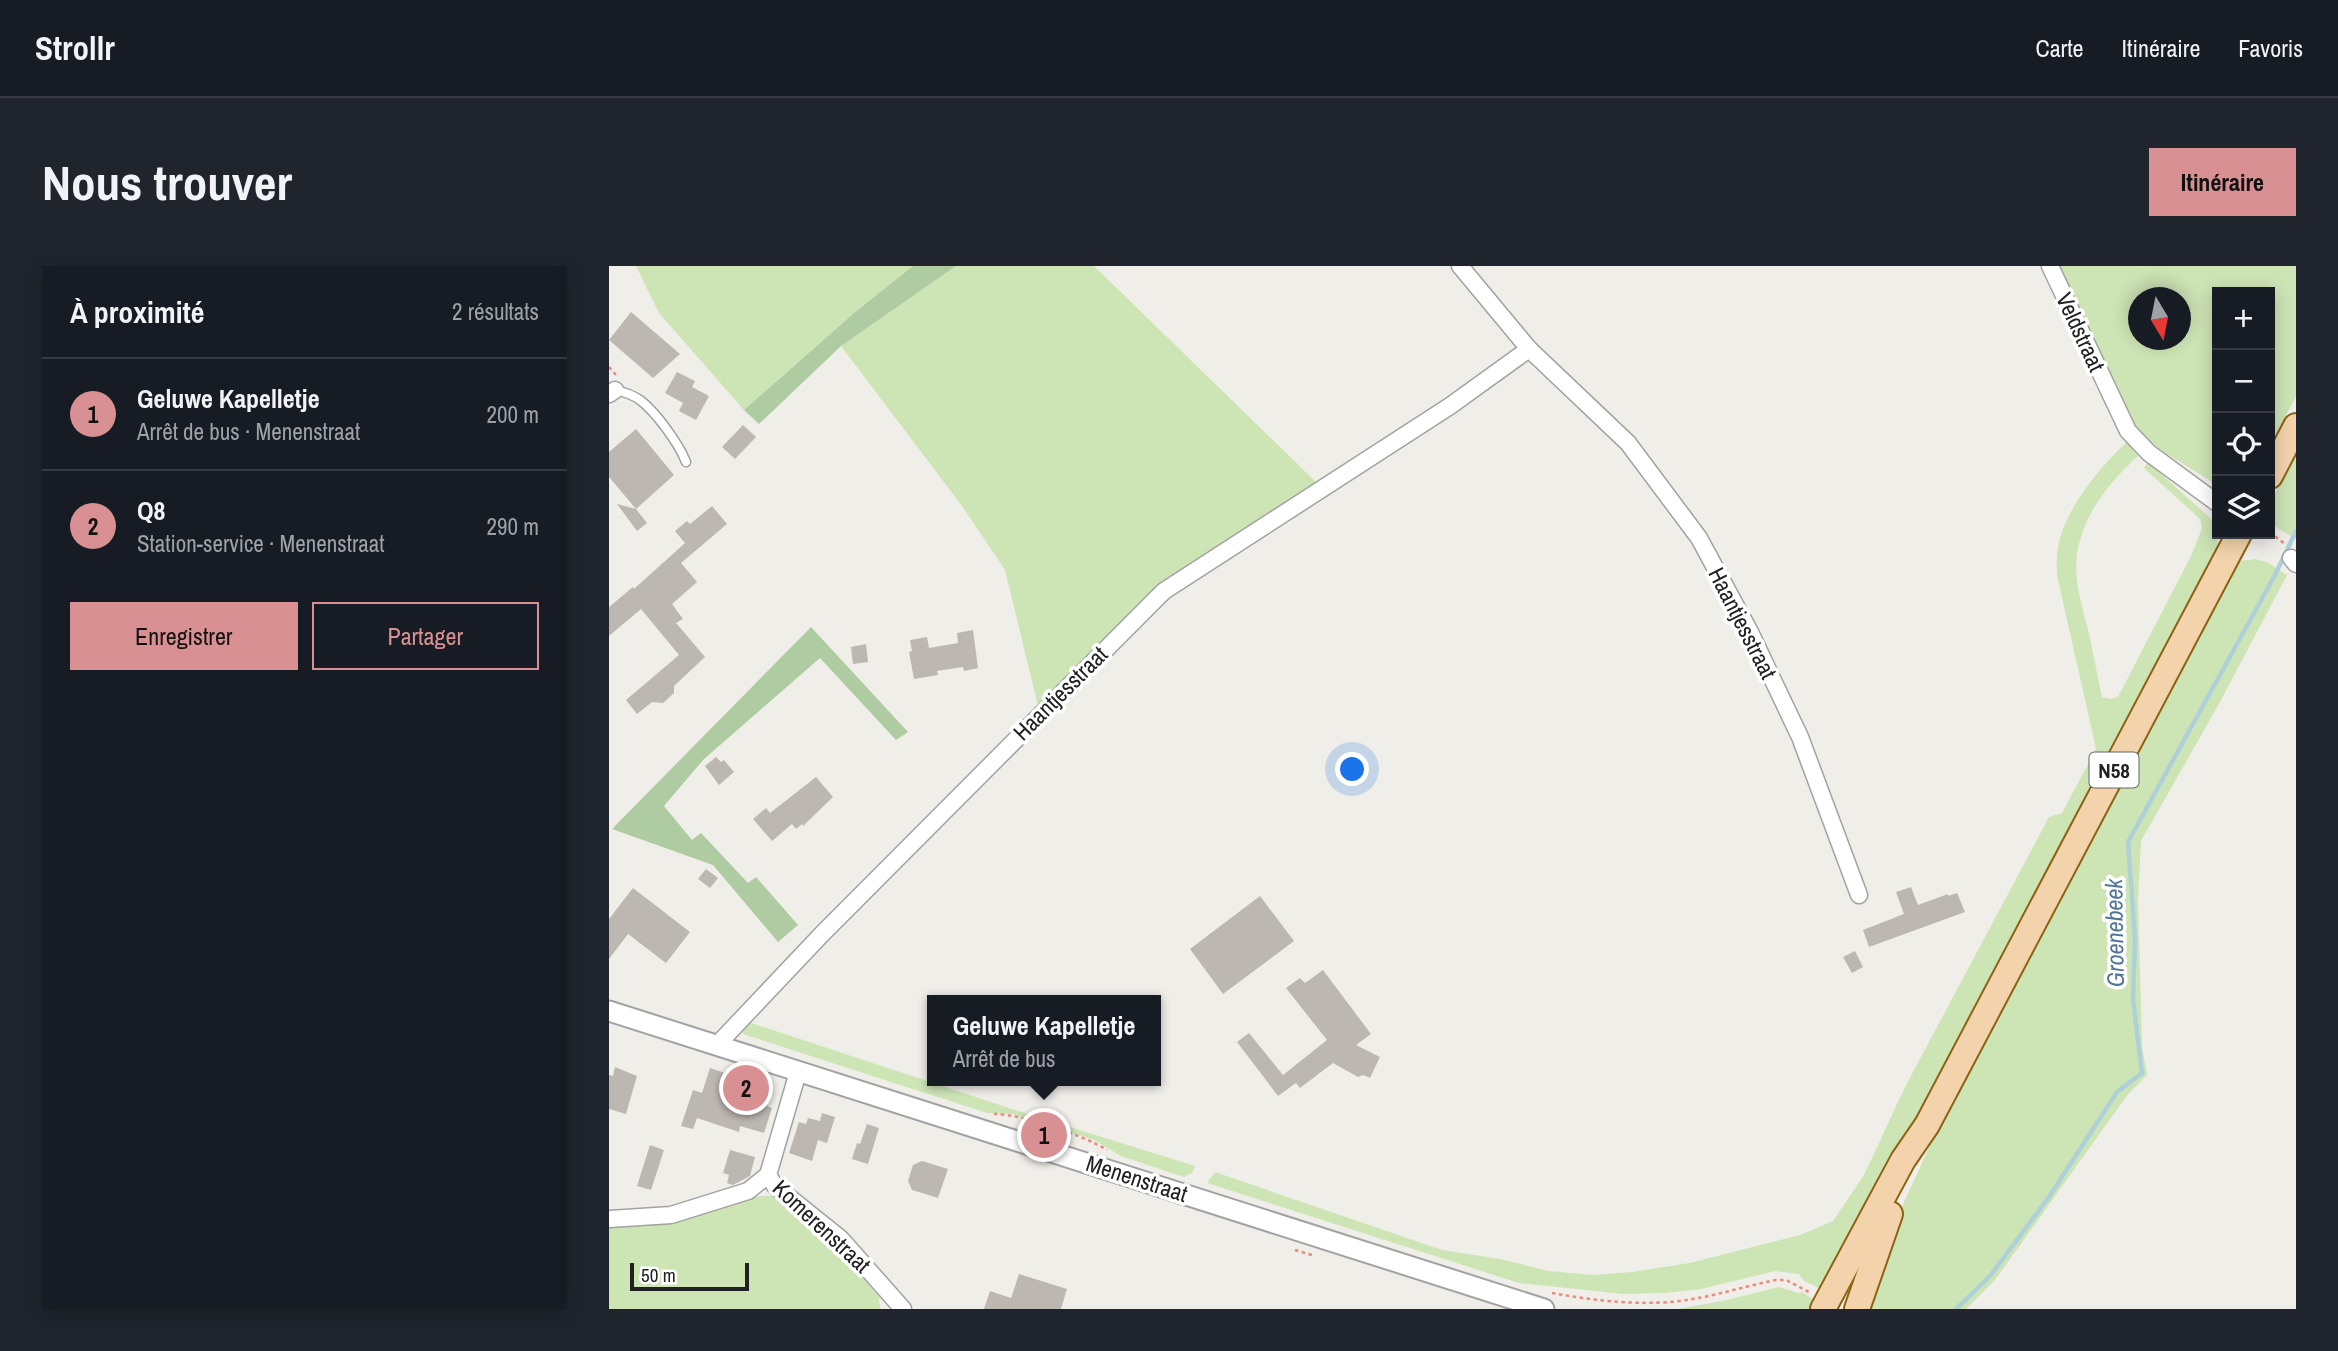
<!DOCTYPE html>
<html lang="fr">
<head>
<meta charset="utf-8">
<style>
	body { margin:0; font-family:"Archivo Narrow",sans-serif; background:#20242c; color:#f1f3f6 }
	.controls { position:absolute; right:21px; top:21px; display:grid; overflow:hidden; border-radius:0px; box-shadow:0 4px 18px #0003 }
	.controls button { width:63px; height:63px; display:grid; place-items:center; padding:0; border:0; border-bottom:2px solid #363941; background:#171b24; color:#f1f3f6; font:35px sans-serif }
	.compass { position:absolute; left:1519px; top:21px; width:63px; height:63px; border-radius:50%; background:#171b24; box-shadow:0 4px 18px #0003; rotate:170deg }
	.scale { position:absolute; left:21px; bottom:18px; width:119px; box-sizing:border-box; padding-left:7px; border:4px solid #212121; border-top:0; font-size:19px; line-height:24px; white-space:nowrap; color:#212121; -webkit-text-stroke:5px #fff; paint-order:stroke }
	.you { position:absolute; left:744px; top:504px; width:24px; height:24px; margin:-18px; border:5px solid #fff; border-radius:50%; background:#1a73e8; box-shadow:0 0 0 10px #1a73e833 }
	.badge { display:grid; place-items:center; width:46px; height:46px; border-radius:50%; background:#d99093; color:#111; font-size:23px; font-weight:700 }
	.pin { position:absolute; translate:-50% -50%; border:4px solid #fff; box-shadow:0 2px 7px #0006 }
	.popup { position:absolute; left:318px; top:729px; width:234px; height:91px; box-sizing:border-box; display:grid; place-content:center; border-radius:0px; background:#171b24; filter:drop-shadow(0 2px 5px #0005); font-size:23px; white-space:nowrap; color:#9ea1a6 }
	.popup b { font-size:26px; color:#f1f3f6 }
	.popup::after { content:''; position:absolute; left:50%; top:100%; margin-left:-14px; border:14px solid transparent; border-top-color:#171b24 }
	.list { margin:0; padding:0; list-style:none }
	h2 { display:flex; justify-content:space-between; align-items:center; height:91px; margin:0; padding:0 28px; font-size:30px }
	h2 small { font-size:23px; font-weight:400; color:#9ea1a6 }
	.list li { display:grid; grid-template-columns:46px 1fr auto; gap:21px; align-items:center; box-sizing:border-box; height:112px; padding:0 28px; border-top:2px solid #363941 }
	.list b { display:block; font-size:26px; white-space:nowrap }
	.list p { margin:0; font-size:23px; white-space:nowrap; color:#9ea1a6 }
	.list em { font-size:23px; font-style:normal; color:#9ea1a6 }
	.actions { display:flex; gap:14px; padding:21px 28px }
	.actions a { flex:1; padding:16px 0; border:2px solid #d99093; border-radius:0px; text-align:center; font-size:24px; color:#d99093 }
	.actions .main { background:#d99093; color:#111 }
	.icon { flex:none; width:38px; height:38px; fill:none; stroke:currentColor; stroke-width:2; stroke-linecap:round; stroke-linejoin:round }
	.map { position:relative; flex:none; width:1687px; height:1043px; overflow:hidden; border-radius:0px }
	header { display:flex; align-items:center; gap:42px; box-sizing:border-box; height:98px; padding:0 35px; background:#171b24; border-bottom:2px solid #363941 }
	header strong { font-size:33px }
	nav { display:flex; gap:38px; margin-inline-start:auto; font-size:24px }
	.intro { display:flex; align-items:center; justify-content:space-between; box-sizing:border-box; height:168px; padding:0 42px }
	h1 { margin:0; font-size:49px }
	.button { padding:18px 32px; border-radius:0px; background:#d99093; color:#111; font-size:24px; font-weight:700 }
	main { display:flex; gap:42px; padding:0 42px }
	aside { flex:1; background:#171b24; border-radius:0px; box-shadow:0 4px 18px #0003 }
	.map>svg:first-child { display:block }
</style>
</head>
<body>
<header>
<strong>Strollr</strong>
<nav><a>Carte</a><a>Itinéraire</a><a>Favoris</a></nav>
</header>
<div class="intro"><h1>Nous trouver</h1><a class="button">Itinéraire</a></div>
<main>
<aside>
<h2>À proximité<small>2 résultats</small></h2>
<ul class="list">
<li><span class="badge">1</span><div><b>Geluwe Kapelletje</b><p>Arrêt de bus · Menenstraat</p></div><em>200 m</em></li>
<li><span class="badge">2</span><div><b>Q8</b><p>Station-service · Menenstraat</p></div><em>290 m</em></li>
</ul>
<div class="actions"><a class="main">Enregistrer</a><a>Partager</a></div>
</aside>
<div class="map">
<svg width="1687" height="1043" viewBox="0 0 1687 1043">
	<rect width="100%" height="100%" fill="#f0eee9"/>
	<g fill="#cde4b5" fill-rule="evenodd">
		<polygon points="27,0 304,0 245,47 135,144 50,47"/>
		<polygon points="347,0 485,0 708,217 537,330 429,440 396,304 353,240 232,80"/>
		<path d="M1445,0H1687V130L1661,181V26H1608V219L1555,186L1524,161ZM1530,32H1572V74H1530Z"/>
		<path d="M1518,176L1529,190C1504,213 1478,243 1470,278C1462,309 1473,338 1480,368C1485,389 1488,410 1493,431L1501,433L1509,431L1583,288L1593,262L1591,253L1535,202L1539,196L1602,253C1609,263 1609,272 1608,284L1216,1024L1208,1043H1068L1113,1035L1170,1021L1190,1027L1193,1026L1204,1033L1210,1022L1195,1015L1190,1008L1166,1005L1092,1023L1055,1027L1015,1028L910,1017L598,917L606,906L833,984L891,993L940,1005L984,1009L1023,1006L1081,997L1191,969L1224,955L1255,909L1296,821L1440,551L1453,547L1487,483L1448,309C1448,300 1447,290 1449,281C1455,244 1491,201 1518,176Z"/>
		<path d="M1687,188V273C1680,268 1668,264 1663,257C1653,241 1679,204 1687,188Z"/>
		<polygon points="1646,293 1658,296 1678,309 1611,436 1532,575 1529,634 1533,780 1538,809 1519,828 1386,1014 1357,1043 1258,1043 1291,945 1319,884 1623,306 1632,295"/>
		<polygon points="136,755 406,844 586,900 583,907 575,911 512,890 485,874 403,848 378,847 134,768"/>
		<polygon points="152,930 163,930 226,980 270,1031 271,1043 0,1043 0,960"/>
	</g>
	<g fill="#afcba2">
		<polygon points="304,0 347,0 232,80 150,158 135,144 245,47"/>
		<polygon points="202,361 299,466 287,474 211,392 95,493 55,540 83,574 92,567 139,617 147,611 189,659 169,676 104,599 3,563"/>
	</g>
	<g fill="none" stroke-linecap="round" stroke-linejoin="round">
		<polyline stroke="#aed0d9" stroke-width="4.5" points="1347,1043 1381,1010 1440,931 1508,826 1533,807 1524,733 1526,673 1519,576 1666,309 1687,265"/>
	</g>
	<g fill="#bdb7b2">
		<polygon points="22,46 71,88 44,112 0,74"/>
		<polygon points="68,106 86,115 83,121 100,130 87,154 70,145 74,137 56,127"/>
		<polygon points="134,159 147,171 126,193 113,181"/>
		<polygon points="27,163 65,209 27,243 0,211 0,186"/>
		<polygon points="8,238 27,243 38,257 28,265"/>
		<polygon points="103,240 118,258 72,297 88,316 63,338 74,353 67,357 96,391 65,420 65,427 54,437 43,436 28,448 17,434 70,389 32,343 0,370 0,341 24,321 25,323 76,277 66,265 78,255 81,258"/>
		<polygon points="364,364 369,402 355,405 354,401 328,405 329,409 305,413 300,386 303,385 301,374 318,371 320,382 349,377 348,367"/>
		<polygon points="257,378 259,396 244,398 242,381"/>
		<polygon points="107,491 112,496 115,494 125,506 110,519 96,500"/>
		<polygon points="207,511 224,531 194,560 193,558 187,563 183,558 163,575 144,553 157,542 161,547"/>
		<polygon points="97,603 109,612 101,622 89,613"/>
		<polygon points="1302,621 1309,639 1339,628 1339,630 1348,627 1356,646 1260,681 1254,664 1295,648 1287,626"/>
		<polygon points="24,622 81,666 57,697 19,668 0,693 0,653"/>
		<polygon points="651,630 685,675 614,728 581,683"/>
		<polygon points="1246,685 1254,701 1243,707 1234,691"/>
		<polygon points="714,704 762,768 747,779 771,791 761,812 754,809 749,811 724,797 691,822 687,817 669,830 628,776 640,767 674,809 718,774 677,722 691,712 696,717"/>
		<polygon points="6,801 28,810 17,848 0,843 0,809 4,810"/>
		<polygon points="101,802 156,820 150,837 163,842 155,867 131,860 130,866 88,852 84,863 72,860 84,824 93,827"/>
		<polygon points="213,847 226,851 218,877 209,874 203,895 180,887 190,856 197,858 199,852 211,855"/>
		<polygon points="258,858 270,862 259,898 243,893 248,877 251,878"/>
		<polygon points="41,879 55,884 42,924 28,920"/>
		<polygon points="121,884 146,891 141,910 124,919 118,917 120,909 114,907"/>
		<polygon points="313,895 339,903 329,932 303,924 299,915 304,899"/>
		<polygon points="410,1008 458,1023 452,1043 375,1043 381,1025 402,1032"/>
	</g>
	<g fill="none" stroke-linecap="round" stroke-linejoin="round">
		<g stroke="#a2a2a2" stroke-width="11">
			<path id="service" d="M6,124C15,126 24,129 31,134C47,146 70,178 77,196"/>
		</g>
		<g stroke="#a2a2a2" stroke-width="19">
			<g id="minor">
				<polyline points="851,0 920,83 1019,177 1090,272 1141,366 1191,471 1250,629"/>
				<polyline points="1441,0 1519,165 1540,187 1608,237"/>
				<polyline points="0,128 6,124"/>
				<polyline points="1682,292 1687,298"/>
				<polyline points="107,780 214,667 555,325 841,140 920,83"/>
				<polyline points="159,909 166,920 232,973 294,1043"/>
				<polyline points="0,953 62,949 139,925 159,909 189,806"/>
			</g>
		</g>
		<g stroke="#a2a2a2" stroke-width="23">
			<polyline id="tertiary" points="0,745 935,1043"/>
		</g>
		<g stroke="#8d6211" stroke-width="28">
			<g id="primary">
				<polyline points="1661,210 1687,160"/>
				<polyline points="1214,1043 1294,894 1318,859 1630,268"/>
				<polyline points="1248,1043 1281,948"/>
			</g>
		</g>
		<g stroke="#eb897f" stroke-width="2.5" stroke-dasharray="3.5 3.5" stroke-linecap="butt">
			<polyline points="0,101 7,109"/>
			<polyline points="1661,266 1677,279"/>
			<path d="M385,848C413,848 474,869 498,884"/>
			<polyline points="686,984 706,990"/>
			<path d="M943,1027C982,1034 1021,1039 1061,1036C1097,1033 1132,1021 1167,1014H1177L1200,1026"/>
		</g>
		<use href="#service" stroke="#fff" stroke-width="8"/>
		<use href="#minor" stroke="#fff" stroke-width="16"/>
		<use href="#tertiary" stroke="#fff" stroke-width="19"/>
		<use href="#primary" stroke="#f2d3ac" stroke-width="24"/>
	</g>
	<g text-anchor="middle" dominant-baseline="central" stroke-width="7" stroke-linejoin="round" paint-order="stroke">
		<rect fill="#fff" stroke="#646464" stroke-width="2" x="1480.5" y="486.5" width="49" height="35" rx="5"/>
		<g font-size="21" font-weight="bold" fill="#212121">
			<text x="1505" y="504">N58</text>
		</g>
		<g font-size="23" fill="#212121" stroke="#fff">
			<text transform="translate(1472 66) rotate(65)">Veldstraat</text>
			<text transform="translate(1134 357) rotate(63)">Haantjesstraat</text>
			<text transform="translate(451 427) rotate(-45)">Haantjesstraat</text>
			<text transform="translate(528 912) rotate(18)">Menenstraat</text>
			<text transform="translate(213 960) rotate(43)">Komerenstraat</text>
		</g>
		<g font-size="24" font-style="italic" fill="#507598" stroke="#fff">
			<text transform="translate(1505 667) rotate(-91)">Groenebeek</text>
		</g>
	</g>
</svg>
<div class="controls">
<button>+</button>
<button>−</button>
<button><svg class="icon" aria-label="locate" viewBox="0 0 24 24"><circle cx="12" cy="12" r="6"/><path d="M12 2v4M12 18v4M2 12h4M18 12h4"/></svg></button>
<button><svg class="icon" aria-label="layers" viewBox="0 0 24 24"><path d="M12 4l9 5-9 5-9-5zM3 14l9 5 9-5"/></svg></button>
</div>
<svg class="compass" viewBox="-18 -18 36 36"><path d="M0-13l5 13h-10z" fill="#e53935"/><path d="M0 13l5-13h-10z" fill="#9ea1a6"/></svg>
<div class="scale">50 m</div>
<div class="you"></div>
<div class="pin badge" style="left:435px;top:869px">1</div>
<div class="popup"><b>Geluwe Kapelletje</b>Arrêt de bus</div>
<div class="pin badge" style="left:137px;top:822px">2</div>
</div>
</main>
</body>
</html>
